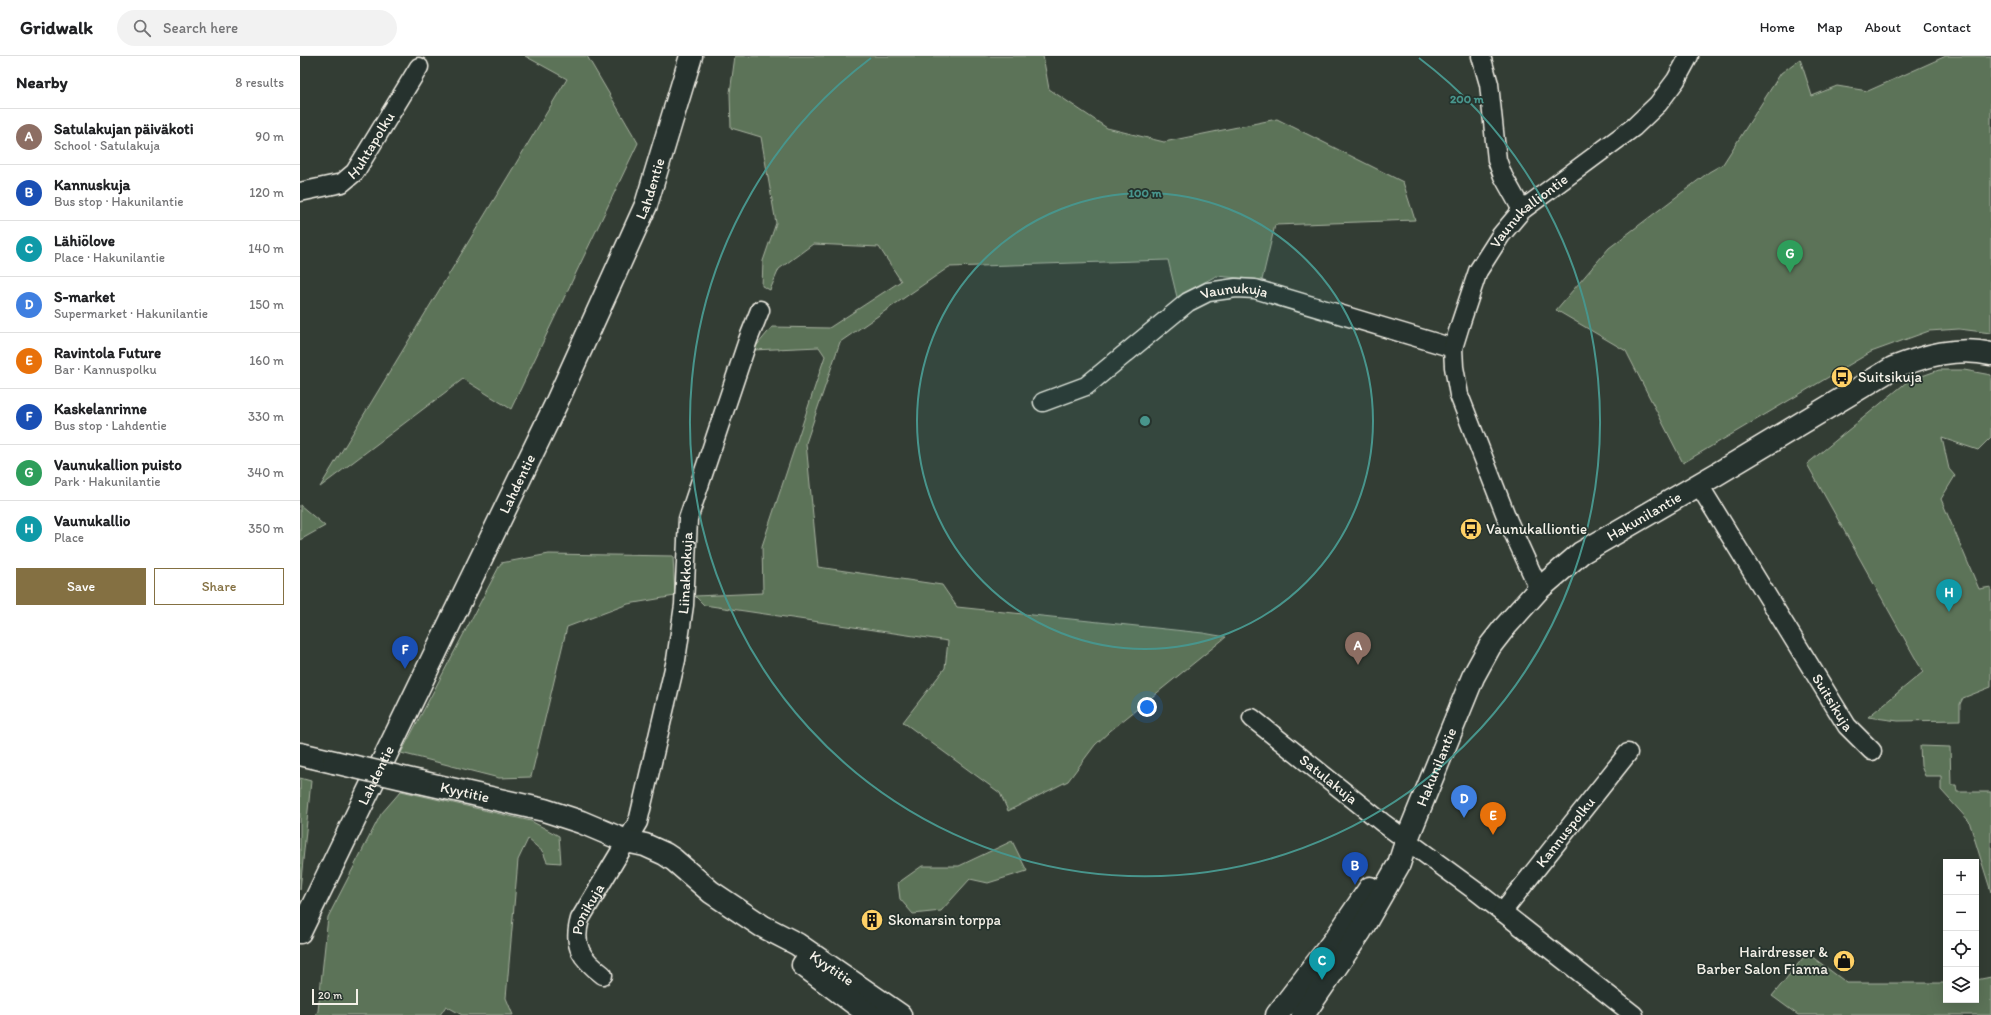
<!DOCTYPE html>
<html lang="en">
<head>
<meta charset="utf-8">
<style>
	body { margin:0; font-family:Itim,sans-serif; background:#f2f2f2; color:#202124 }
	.controls { position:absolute; right:12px; bottom:12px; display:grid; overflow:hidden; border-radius:0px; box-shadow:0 4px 16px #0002 }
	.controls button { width:36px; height:36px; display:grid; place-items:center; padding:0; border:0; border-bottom:1px solid #e0e0e0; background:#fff; color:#202124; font:20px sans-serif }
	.scale { position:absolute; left:12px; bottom:10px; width:46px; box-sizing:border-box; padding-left:4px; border:2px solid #f4f1e8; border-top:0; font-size:11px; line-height:14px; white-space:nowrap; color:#f4f1e8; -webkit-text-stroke:3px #26332d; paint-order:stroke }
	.you { position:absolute; left:847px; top:651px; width:14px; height:14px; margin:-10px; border:3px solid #fff; border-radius:50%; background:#1a73e8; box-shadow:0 0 0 6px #1a73e833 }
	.badge { display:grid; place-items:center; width:26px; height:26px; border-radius:50%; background:#847042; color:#fff; font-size:13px; font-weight:700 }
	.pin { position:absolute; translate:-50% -33px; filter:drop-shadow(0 1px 2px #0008) }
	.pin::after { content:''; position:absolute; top:21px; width:14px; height:12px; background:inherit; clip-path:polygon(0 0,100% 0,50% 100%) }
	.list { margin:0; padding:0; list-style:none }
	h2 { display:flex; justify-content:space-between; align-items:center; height:52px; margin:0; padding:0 16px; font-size:17px }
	h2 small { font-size:13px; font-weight:400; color:#757577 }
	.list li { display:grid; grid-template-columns:26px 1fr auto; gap:12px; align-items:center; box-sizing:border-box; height:56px; padding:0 16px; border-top:1px solid #e0e0e0 }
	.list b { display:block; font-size:15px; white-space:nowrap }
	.list p { margin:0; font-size:13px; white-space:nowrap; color:#757577 }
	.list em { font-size:13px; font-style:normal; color:#757577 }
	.actions { display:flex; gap:8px; padding:12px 16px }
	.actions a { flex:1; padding:9px 0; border:1px solid #847042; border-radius:0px; text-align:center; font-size:14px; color:#847042 }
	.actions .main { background:#847042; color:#fff }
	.icon { flex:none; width:22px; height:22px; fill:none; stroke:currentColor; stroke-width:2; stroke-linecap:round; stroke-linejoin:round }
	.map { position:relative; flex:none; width:1691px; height:959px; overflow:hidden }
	header { display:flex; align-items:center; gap:24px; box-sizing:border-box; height:56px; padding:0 20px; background:#fff; border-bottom:1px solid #e0e0e0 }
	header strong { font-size:19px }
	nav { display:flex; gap:22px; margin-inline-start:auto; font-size:14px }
	.search { width:280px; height:36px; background:#f2f2f2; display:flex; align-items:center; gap:10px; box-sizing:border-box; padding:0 14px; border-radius:22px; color:#757577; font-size:15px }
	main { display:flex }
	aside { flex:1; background:#fff }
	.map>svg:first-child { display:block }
</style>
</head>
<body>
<header>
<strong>Gridwalk</strong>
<div class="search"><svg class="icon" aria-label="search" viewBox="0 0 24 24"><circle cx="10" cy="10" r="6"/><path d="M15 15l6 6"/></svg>Search here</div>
<nav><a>Home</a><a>Map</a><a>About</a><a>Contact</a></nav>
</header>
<main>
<aside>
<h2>Nearby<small>8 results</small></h2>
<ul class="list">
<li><span class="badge" style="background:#8d6e63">A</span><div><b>Satulakujan päiväkoti</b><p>School · Satulakuja</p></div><em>90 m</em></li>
<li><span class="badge" style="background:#1a4fb4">B</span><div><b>Kannuskuja</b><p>Bus stop · Hakunilantie</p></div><em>120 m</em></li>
<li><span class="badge" style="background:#0f9aa8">C</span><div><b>Lähiölove</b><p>Place · Hakunilantie</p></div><em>140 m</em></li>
<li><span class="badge" style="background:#3f7fe0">D</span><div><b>S-market</b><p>Supermarket · Hakunilantie</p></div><em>150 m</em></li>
<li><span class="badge" style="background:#e8710a">E</span><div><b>Ravintola Future</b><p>Bar · Kannuspolku</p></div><em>160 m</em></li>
<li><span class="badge" style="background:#1a4fb4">F</span><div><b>Kaskelanrinne</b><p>Bus stop · Lahdentie</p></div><em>330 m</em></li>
<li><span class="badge" style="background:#2e9e5b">G</span><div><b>Vaunukallion puisto</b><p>Park · Hakunilantie</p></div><em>340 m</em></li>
<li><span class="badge" style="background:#0f9aa8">H</span><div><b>Vaunukallio</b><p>Place</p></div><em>350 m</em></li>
</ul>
<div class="actions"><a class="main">Save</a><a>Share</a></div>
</aside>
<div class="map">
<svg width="1691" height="959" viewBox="0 0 1691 959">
	<rect width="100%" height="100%" fill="#333d34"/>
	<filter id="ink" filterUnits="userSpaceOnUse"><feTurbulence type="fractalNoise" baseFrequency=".025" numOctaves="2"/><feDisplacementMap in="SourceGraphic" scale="8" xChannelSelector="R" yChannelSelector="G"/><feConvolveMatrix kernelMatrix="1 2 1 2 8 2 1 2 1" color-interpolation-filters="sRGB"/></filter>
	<g filter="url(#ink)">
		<g fill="#5b7358" stroke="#a8b2a0">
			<polygon points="225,0 287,0 338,87 211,353 163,323 20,431 267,23"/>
			<polygon points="435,0 743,0 749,33 807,72 864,86 977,63 1103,126 1115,164 975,169 962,224 916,220 877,241 868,204 649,211 540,286 506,387 518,511 642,529 657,551 903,577 926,581 810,675 795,689 768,725 708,755 700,737 603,666 645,612 648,585 404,549 395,540 463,537 462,490 525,300 519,291 453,294 472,271 529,272 601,225 579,191 513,188 479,213 470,234 462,230 463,205 476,167 461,81 431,72 430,37"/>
			<polygon points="1646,0 1691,0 1691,277 1659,273 1629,275 1571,296 1383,407 1326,295 1256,254 1309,192 1409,116 1423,108 1481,17 1500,3 1512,40 1537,30 1568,35"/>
			<polygon points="1639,314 1664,314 1691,319 1691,381 1678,394 1642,382 1649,413 1655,420 1641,443 1679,533 1691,531 1691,631 1663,642 1660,648 1660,664 1598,665 1568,661 1623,616 1507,408 1608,325"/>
			<polygon points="0,449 25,470 0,484"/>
			<polygon points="249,498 373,500 375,540 328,548 267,571 231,721 199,722 101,697 201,507"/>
			<polygon points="1620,690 1650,691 1651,729 1656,729 1657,736 1691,736 1691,836 1669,765 1641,734 1641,720 1625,720 1621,710"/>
			<polygon points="0,722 11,725 0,834"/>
			<polygon points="101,735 231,765 259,780 261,807 247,806 243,796 228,783 218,804 206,942 213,959 162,959 146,950 140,959 16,959 18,955 28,861 81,758"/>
			<polygon points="712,785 727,815 688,827 670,823 641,855 613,858 600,843 598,827 622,810 659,810"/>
			<polygon points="1507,897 1547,927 1646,927 1646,944 1676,944 1676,924 1691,921 1691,959 1498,959 1472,940"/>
		</g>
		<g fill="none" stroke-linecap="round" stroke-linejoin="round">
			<g stroke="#f4f1e8" stroke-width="21">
				<g id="minor">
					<polyline points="1181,0 1189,28 1197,104 1203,120 1222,154"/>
					<path id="s1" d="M0,136L42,127L55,116L119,11"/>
					<path id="s2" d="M743,346L786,330L888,246L908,236L936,232L955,233L1153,292"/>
					<path id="s3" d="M1399,429L1547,670L1572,695"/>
					<path id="s4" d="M1239,533L1208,465L1159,339L1154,311L1153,292L1161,266L1178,215L1201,179L1222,154L1334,71L1358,48L1376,24L1389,0"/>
					<path id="s5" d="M952,662L1083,767L1177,836L1334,959"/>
					<path id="s6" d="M1202,856L1328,697"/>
					<path id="s7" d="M303,919C282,903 272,891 280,863L338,766L376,604L384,549L388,463L448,284L460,254"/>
				</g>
			</g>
			<g stroke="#f4f1e8" stroke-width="25">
				<g id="secondary">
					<polyline points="0,698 34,706"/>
					<path id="s8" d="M120,726L244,754L281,766L326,785L345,789L365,798L374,804L411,836L462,870L497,888L600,959"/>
					<path id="s9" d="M0,876L255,350L346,149L391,0"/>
					<polyline points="503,909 570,959"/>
					<polyline points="977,959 1036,882 1070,832"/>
					<path id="s10" d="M1003,959L1060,876L1099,808L1107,783L1173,621L1190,590L1204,572L1239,533L1281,497L1417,418L1593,312C1624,300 1658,290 1691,298"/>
				</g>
			</g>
			<use href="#minor" stroke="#26332d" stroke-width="18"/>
			<use href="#secondary" stroke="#26332d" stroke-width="22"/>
			<g stroke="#f4f1e8" stroke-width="25" stroke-linecap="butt">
				<polyline id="secondary-bridge" points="34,706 120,726"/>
			</g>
			<use href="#secondary-bridge" stroke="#26332d" stroke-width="22"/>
		</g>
	</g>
	<circle cx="845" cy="365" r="228" fill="#48958c" fill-opacity=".12"/>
	<g fill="none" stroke="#48958c" stroke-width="2">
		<circle cx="845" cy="365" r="228"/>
		<path d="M1119 2A455 455 0 1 1 571 2"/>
	</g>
	<defs>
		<g id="bus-disc" transform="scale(1.15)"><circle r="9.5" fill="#ffd166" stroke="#26332d"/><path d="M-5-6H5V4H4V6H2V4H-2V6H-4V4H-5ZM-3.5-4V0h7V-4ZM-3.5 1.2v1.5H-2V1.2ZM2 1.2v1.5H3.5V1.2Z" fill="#111"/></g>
		<g id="building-disc" transform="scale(1.15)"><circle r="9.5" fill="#ffd166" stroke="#26332d"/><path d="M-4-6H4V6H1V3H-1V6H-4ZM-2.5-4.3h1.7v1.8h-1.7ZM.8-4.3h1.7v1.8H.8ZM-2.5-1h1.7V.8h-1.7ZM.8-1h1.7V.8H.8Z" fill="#111"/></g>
		<g id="shop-disc" transform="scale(1.15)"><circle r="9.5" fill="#ffd166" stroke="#26332d"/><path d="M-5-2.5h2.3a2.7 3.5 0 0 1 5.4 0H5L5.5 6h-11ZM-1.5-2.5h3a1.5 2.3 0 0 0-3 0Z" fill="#111"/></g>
	</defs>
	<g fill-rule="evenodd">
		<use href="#bus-disc" x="1542" y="321"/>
		<use href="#bus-disc" x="1171" y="473"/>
		<use href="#building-disc" x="572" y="864"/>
		<use href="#shop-disc" x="1544" y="905"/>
	</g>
	<g text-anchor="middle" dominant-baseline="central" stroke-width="3.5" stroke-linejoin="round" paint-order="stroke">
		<g font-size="15" fill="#f4f1e8" stroke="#26332d">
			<text stroke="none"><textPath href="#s1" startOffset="91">Huhtapolku</textPath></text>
			<text stroke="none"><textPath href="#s9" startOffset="822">Lahdentie</textPath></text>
			<text stroke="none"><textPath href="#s4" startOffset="418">Vaunukalliontie</textPath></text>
			<text stroke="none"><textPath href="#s2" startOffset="227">Vaunukuja</textPath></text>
			<text stroke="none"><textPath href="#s9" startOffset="498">Lahdentie</textPath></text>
			<text stroke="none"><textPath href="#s10" startOffset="619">Hakunilantie</textPath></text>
			<text stroke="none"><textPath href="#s7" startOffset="433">Liinakkokuja</textPath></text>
			<text stroke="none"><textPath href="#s3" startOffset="255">Suitsikuja</textPath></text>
			<text stroke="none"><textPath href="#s10" startOffset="283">Hakunilantie</textPath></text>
			<text stroke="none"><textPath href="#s9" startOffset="174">Lahdentie</textPath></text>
			<text stroke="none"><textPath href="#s5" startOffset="98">Satulakuja</textPath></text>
			<text stroke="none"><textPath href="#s8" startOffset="46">Kyytitie</textPath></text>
			<text stroke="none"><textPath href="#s6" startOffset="102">Kannuspolku</textPath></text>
			<text stroke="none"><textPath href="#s7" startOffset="78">Ponikuja</textPath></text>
			<text stroke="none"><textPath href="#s8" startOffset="459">Kyytitie</textPath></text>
		</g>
		<g font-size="15" fill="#f4f1e8" stroke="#26332d" text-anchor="start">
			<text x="1558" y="321">Suitsikuja</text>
			<text x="1186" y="473">Vaunukalliontie</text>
			<text x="588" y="864">Skomarsin torppa</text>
			<text x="1528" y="896" text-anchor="end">Hairdresser &amp;<tspan x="1528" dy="17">Barber Salon Fianna</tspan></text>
		</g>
	</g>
	<circle cx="845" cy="365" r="6" fill="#48958c" stroke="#26332d" stroke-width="2"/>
	<g font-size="12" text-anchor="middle" font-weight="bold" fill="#48958c" stroke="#26332d" stroke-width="3.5" stroke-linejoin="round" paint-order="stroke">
		<text x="1167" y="47">200 m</text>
		<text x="845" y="141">100 m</text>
	</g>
</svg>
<div class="controls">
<button>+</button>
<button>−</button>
<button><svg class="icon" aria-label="locate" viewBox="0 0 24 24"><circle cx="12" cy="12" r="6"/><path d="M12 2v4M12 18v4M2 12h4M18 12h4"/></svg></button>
<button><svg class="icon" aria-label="layers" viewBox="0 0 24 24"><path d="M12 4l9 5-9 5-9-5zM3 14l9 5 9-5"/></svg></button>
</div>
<div class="scale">20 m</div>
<div class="you"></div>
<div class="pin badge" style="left:1058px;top:609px;background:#8d6e63">A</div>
<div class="pin badge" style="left:1055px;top:829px;background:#1a4fb4">B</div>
<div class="pin badge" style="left:1022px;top:924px;background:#0f9aa8">C</div>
<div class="pin badge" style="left:1164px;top:762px;background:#3f7fe0">D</div>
<div class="pin badge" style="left:1193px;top:779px;background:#e8710a">E</div>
<div class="pin badge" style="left:105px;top:613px;background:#1a4fb4">F</div>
<div class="pin badge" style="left:1490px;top:217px;background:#2e9e5b">G</div>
<div class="pin badge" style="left:1649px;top:556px;background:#0f9aa8">H</div>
</div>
</main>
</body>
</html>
